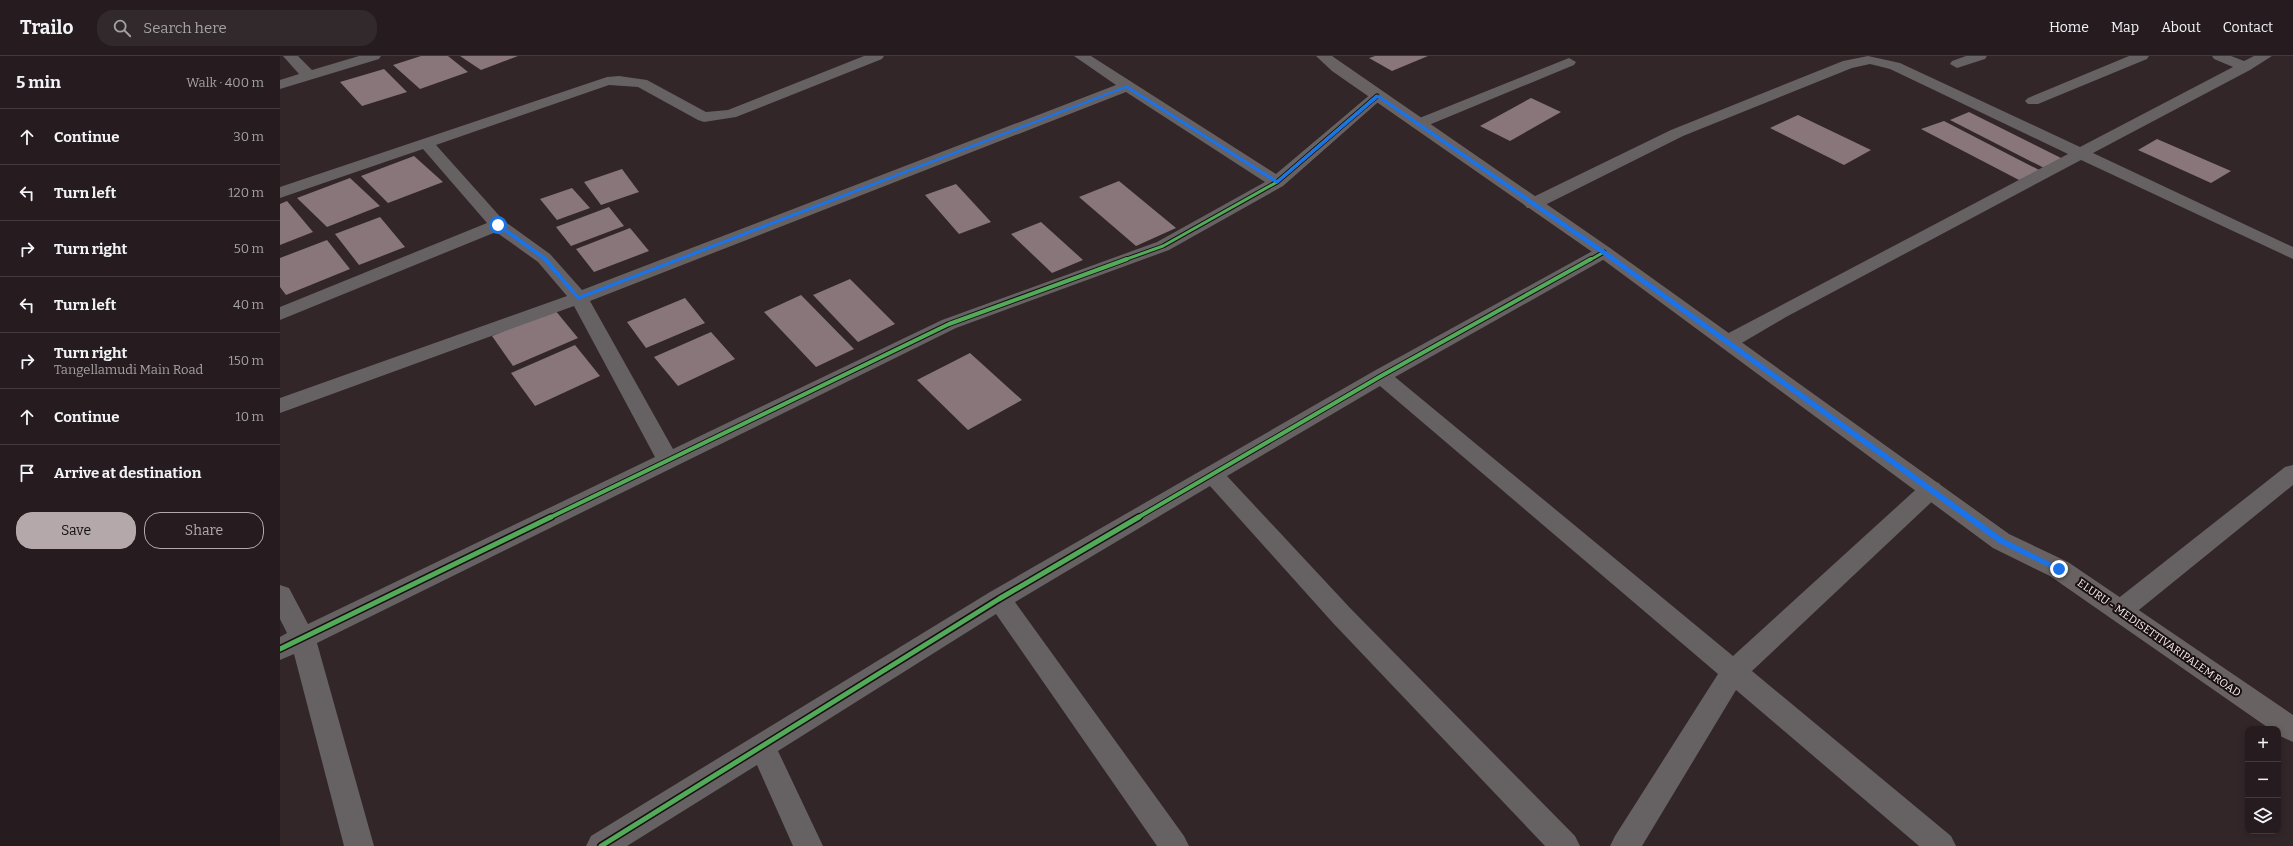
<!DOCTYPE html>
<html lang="en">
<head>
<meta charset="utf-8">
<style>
	body { margin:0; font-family:Bitter,serif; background:#32292c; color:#f1f3f6 }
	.controls { position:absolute; right:12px; bottom:12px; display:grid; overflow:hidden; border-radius:8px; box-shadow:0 2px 6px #0003 }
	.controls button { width:36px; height:36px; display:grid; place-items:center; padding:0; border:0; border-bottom:1px solid #423a3d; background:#261c1f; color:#f1f3f6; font:20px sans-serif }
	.stop { position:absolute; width:12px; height:12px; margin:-9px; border:3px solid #1a73e8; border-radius:50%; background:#fff }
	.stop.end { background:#1a73e8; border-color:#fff; box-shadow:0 1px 4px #0008 }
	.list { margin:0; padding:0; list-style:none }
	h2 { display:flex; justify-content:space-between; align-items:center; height:52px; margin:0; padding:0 16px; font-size:17px }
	h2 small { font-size:13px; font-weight:400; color:#a4a1a4 }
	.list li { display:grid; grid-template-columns:26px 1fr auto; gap:12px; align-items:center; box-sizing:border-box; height:56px; padding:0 16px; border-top:1px solid #423a3d }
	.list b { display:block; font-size:15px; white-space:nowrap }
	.list p { margin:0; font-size:13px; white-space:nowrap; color:#a4a1a4 }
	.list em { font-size:13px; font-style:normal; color:#a4a1a4 }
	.actions { display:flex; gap:8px; padding:12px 16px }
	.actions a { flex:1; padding:9px 0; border:1px solid #b5a8ab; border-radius:16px; text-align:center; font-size:14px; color:#b5a8ab }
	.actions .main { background:#b5a8ab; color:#111 }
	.icon { flex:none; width:22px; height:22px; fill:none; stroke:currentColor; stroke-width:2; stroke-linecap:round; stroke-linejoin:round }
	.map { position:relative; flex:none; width:2013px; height:790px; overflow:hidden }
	header { display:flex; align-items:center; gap:24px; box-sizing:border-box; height:56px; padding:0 20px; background:#261c1f; border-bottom:1px solid #423a3d }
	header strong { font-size:19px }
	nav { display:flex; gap:22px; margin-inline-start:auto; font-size:14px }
	.search { width:280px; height:36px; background:#32292c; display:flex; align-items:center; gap:10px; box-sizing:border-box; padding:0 14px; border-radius:16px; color:#a4a1a4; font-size:15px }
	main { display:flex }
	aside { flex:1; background:#261c1f }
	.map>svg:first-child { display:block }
</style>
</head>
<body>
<header>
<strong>Trailo</strong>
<div class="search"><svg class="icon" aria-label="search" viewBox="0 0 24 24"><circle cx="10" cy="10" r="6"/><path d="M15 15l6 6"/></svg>Search here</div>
<nav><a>Home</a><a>Map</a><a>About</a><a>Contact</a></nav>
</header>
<main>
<aside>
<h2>5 min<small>Walk · 400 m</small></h2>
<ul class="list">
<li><svg class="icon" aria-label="ahead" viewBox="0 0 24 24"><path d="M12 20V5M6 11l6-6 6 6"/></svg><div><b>Continue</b></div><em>30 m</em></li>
<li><svg class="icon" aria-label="left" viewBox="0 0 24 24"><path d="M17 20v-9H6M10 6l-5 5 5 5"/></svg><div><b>Turn left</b></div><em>120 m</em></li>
<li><svg class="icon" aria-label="right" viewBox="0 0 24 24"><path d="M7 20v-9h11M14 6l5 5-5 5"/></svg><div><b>Turn right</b></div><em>50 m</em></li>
<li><svg class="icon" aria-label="left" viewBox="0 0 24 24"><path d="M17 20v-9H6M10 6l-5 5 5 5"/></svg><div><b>Turn left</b></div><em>40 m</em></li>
<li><svg class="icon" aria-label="right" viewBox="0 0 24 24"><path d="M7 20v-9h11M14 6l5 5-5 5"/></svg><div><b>Turn right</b><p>Tangellamudi Main Road</p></div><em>150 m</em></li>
<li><svg class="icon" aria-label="ahead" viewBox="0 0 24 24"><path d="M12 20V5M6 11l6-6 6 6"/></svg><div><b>Continue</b></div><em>10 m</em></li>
<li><svg class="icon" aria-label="arrive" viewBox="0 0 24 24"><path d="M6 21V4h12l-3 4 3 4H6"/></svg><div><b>Arrive at destination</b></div></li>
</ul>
<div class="actions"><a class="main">Save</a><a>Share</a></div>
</aside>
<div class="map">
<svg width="2013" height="790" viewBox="0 0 2013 790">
	<rect width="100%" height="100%" fill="#322629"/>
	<g fill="#88767a">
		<polygon points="141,0 168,0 188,16 140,33 113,9"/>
		<polygon points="180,0 238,0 201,14"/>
		<polygon points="1095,0 1148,0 1112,15 1089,2"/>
		<polygon points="104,13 127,36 82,50 60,26"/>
		<polygon points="1251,42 1281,56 1230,85 1200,70"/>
		<polygon points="1689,56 1783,103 1764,112 1670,64"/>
		<polygon points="1518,59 1591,94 1564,109 1490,72"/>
		<polygon points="1664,65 1761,115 1739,124 1641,73"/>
		<polygon points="1877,83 1951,115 1931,127 1858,94"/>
		<polygon points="134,100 163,126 108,147 81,120"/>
		<polygon points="342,113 359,136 321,149 304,126"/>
		<polygon points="70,122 100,150 47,171 17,142"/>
		<polygon points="839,125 896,172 856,190 799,141"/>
		<polygon points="676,128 711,166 679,178 645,139"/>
		<polygon points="292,132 310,152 277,164 260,143"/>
		<polygon points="7,145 33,176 0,189 0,148"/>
		<polygon points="329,151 344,170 291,190 276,171"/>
		<polygon points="100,161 125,191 79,209 55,178"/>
		<polygon points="761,166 803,204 772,217 731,178"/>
		<polygon points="350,172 369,195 314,216 296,193"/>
		<polygon points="47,184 70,213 6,239 0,231 0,202"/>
		<polygon points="570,223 615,268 578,286 533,239"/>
		<polygon points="521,239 574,293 536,311 484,256"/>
		<polygon points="405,242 425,267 366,292 347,266"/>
		<polygon points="275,254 298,282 233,310 212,280"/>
		<polygon points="431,276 455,303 398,330 374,301"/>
		<polygon points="295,289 320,320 255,350 231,317"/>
		<polygon points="690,297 742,344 688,374 637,324"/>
	</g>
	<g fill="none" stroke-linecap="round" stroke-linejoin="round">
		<g fill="#666162" fill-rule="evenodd">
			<polygon points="3,0 18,0 32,14 79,0 101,0 99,3 0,33 0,24 19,18"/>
			<path d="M584,0H604L602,3L456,61L424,66L418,64L358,31L329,29L156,89L224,165L270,198L302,234L836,29L794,0H811L996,118L1092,37H1102L1105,40L1003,130L889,194L676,272L37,587L94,790H64L14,598L0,604V581L7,577L0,563V529L9,532L28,568L375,401L294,250L0,357V342L287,240L258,206L216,176L0,264V251L207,167L143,93L0,142V131L327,21L339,20L367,24L426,56L448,54ZM846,36L985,126L877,186L662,264L393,393L310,245Z"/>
			<polygon points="1588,0 1620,7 1800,91 1953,11 1934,3 1932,0 1951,0 1964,5 1974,0 1992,0 1970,14 1813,97 2013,191 2013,203 1801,104 1506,261 1455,291 1448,292 1441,291 1438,286 1441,281 1788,98 1610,13 1590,8 1572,12 1403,80 1259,152 1247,152 1244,148 1247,144 1391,74 1563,5"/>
			<polygon points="1686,0 1707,0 1705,3 1677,12 1670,8 1672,5"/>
			<polygon points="1849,0 1869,0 1867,3 1758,48 1748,48 1745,45 1748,42"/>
			<polygon points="1289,2 1296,6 1294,9 1144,71 1132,71 1130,68 1132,65"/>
			<polygon points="1324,191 1330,192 1333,196 1330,200 1115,321 1453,600 1643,427 1651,425 1659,427 1662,433 1659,439 1472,615 1671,780 1676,790 1639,790 1456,634 1362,790 1330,790 1335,780 1438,618 1100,330 947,420 1071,553 1295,780 1300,790 1265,790 1053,567 930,430 735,546 904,780 909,790 877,790 716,558 498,695 543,790 513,790 477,709 347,790 306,790 311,780 710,536 1094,315 1318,192"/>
			<polygon points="2013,409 2013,429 1849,562 1840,565 1831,562 1827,555 1831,548 2005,411"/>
		</g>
		<polygon fill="#696263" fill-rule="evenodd" points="1036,0 1052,0 1330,192 1729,478 1788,506 2013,659 2013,686 1998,679 1998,673 1990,673 1770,520 1713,492 1318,200 1052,15"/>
		<g stroke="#170f10" stroke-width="5">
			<g id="cycleway-far2">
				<polyline points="844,204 883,190 997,126 1097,40"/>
				<polyline points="1310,204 1324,196"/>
			</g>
		</g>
		<g stroke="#170f10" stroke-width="6">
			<g id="cycleway-far1">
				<polyline points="269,462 669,268 847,203"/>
				<polyline points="857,462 1101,320 1311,203"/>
			</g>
		</g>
		<g stroke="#170f10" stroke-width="8">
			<g id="cycleway">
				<polyline points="0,593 271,461"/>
				<polyline points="321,790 719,543 859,461"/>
			</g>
		</g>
		<use href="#cycleway-far2" stroke="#51ab58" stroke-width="3"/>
		<use href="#cycleway-far1" stroke="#51ab58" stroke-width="4"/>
		<use href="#cycleway" stroke="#51ab58" stroke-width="5"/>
	</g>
	<polygon fill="#1a73e8" points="845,30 848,30 997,124 1096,39 1099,39 1326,195 1724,483 1783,513 1777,515 1719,487 1322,198 1098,42 997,128 846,32 298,244 262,203 215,169 220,168 266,201 299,240"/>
	<g text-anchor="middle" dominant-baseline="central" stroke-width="4" stroke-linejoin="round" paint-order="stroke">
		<g font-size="11" fill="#fceef1" stroke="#170f10">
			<text transform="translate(1879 582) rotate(35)">ELURU - MEDISETTIVARIPALEM ROAD</text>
		</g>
	</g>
</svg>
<div class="controls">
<button>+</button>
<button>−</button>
<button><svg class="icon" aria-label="layers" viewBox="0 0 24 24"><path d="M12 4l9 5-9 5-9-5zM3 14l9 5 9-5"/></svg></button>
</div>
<div class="stop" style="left:218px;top:169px"></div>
<div class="stop end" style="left:1779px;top:513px"></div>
</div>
</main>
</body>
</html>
